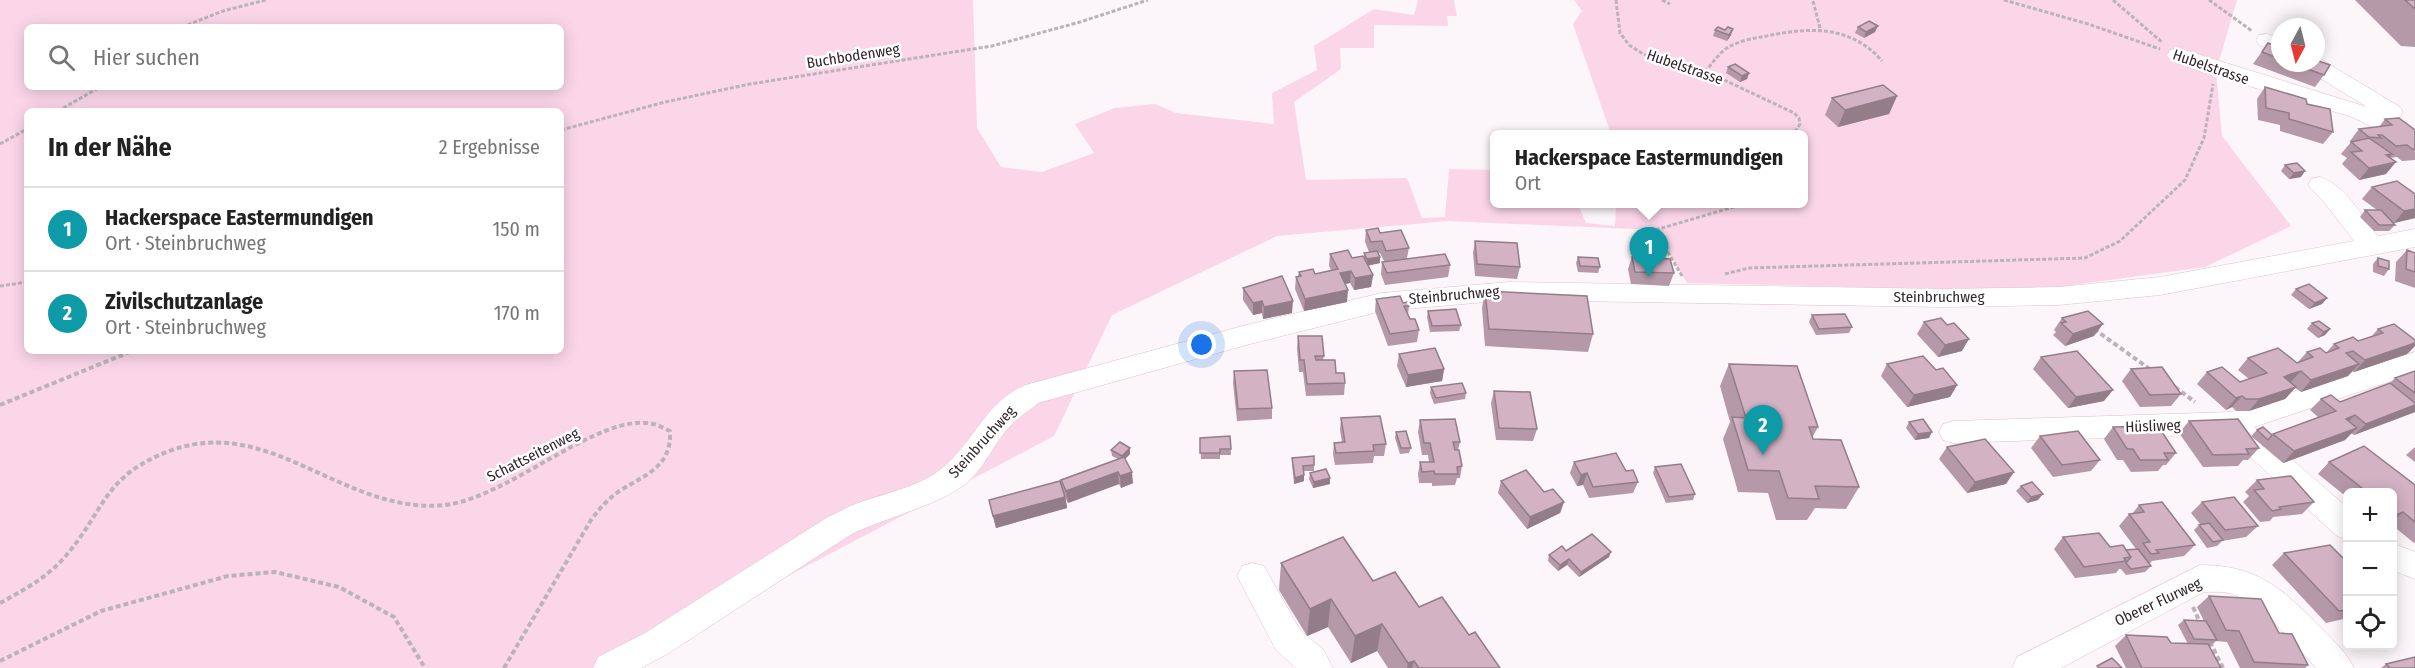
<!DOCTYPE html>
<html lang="de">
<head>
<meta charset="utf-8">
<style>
	body { margin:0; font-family:"Fira Sans Condensed",sans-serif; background:#f2f2f2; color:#222 }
	.controls { position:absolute; right:18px; bottom:18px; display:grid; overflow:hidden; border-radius:9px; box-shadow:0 3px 15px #0003 }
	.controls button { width:54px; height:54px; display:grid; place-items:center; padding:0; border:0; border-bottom:2px solid #e0e0e0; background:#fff; color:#222; font:30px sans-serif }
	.compass { position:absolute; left:2271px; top:18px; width:54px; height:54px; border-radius:50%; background:#fff; box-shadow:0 3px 15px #0003; rotate:187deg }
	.you { position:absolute; left:1202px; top:345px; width:21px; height:21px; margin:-15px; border:4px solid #fff; border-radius:50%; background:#1a73e8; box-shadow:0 0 0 9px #1a73e833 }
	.badge { display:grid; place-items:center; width:39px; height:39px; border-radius:50%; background:#d93025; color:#fff; font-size:20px; font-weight:700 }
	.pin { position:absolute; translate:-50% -50px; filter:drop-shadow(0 2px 3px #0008) }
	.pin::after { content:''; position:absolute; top:32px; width:21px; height:18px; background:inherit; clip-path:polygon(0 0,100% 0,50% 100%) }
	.popup { position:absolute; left:1490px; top:130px; width:318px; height:78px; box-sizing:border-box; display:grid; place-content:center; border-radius:9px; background:#fff; filter:drop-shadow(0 2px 4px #0005); font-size:20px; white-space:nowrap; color:#767676 }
	.popup b { font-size:22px; color:#222 }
	.popup::after { content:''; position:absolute; left:50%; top:100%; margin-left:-12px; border:12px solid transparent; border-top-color:#fff }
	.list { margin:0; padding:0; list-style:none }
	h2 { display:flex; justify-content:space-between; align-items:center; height:78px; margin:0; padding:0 24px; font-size:26px }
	h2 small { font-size:20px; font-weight:400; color:#767676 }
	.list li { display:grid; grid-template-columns:39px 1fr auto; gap:18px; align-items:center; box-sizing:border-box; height:84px; padding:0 24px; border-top:2px solid #e0e0e0 }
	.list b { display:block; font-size:22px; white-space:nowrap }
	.list p { margin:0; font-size:20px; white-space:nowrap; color:#767676 }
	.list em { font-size:20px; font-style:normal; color:#767676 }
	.icon { flex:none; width:33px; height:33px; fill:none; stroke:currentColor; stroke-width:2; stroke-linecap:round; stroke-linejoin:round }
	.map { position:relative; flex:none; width:2415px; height:668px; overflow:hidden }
	.search { position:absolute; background:#fff; box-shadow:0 3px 15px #0003; left:24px; top:24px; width:540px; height:66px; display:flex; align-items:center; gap:15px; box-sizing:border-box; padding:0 21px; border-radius:9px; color:#767676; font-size:22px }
	.panel { position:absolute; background:#fff; box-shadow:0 3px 15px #0003; left:24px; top:108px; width:540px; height:246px; border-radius:9px }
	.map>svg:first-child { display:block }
</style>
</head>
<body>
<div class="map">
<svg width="2415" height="668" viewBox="0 0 2415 668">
	<rect width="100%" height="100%" fill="#fcf5f9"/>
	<path fill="#fbd6e9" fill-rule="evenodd" d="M0,0H973L977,128L1001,167L1042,172L1094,153L1075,124L1115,108L1155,104L1176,113L1274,124L1272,93L1317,70L1314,46L1374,9L1414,15L1418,0H1454L1457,16H1447L1448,26L1374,25V48H1340L1341,69L1294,102L1306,180L1407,178L1422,218L1445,217L1449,169L1494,170V204H1578L1586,223L1615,226L1616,204H1804V134H1611L1573,24L1582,11L1574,0H2237L2216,71L2222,136L2291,226L2205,267L2058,287L1931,289L1687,283L1655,230L1448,221L1277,236L1112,315L1054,436L613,668H0ZM27,27H561V87H27ZM27,111H561V351H27Z"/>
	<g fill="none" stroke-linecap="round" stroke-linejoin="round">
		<g stroke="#e0c0d0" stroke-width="1">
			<g id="minor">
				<polygon points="2267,34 2280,38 2280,53 2259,45 2256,40 2259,35"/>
				<polygon points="2178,48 2367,107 2303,68 2300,63 2316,63 2316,58 2319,58 2400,107 2403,112 2400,117 2394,119 2415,131 2415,148 2352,117 2199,71 2170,60 2167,55 2170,50"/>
				<path d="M2320,177C2345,184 2362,217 2378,236L2415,229V247L2160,295L2059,305L1944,307L1509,300L1382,311L1250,344L1038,403C1030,410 1020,416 1013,423C995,440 986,466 968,482C939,506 885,517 850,535L669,653L641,668H593L598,657L645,633L828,517C838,512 848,507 858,503C883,494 913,488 936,473C972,449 985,398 1029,384L1250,324L1382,293L1509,282L1944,289L2059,287L2160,277L2354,241L2324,202L2308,185L2311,179Z"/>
				<polygon points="2415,352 2415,373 2254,427 2348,508 2348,540 2337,536 2225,434 1953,443 1943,440 1939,432 1943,424 1953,421 2231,412"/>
				<polygon points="2392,543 2415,552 2415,579 2392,570"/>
				<polygon points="1253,563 1264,566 1300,630 1323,649 1333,668 1296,668 1276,650 1237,576 1242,566"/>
				<path d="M2200,565C2258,565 2283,589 2322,629C2334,641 2347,653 2354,668H2316C2293,643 2265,606 2232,594C2223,591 2213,592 2204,592L2061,668H2012L2017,657Z"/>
			</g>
		</g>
		<g stroke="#bbb3b7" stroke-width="3" stroke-dasharray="4 2" stroke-linecap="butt">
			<polyline points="1616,0 1620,33 1629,45 1643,54 1718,77 1794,113 1799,118 1800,124 1794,134"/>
			<polyline points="1662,0 1670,4"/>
			<polyline points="2004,0 2088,24 2160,49"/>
			<polyline points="2113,0 2163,43"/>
			<polyline points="2209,0 2252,31"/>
			<polyline points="1813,1 1820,28"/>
			<polyline points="182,27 223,11 266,0"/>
			<path d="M1705,72C1712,64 1718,54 1727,48C1738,41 1754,38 1767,36C1809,27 1851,25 1882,61"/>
			<polyline points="58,111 100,87"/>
			<polyline points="561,130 665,102 750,84 992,46 1080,22 1148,0"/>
			<polyline points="0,144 27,129"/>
			<polyline points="1725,274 1749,268 2085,258 2120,241 2185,180 2204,138 2213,84"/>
			<polyline points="1682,276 1655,230 1744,204"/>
			<polyline points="0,286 27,282"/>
		</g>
		<g stroke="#bbb3b7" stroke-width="4" stroke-dasharray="5 3" stroke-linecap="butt">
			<polyline points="2094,329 2151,370"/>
			<polyline points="2175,387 2195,402"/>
			<polyline points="0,405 132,351"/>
			<path d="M0,603C22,591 46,578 63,559C106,511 101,476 172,450C272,415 344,515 445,505C509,498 600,411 653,424C659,425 665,429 670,431C672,468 644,475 618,492C607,500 599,509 591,520L504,668"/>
			<polyline points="2193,607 2201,625"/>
			<polyline points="2210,642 2223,668"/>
			<polyline points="0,661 101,611 228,576 275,572 339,587 394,617 425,668"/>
		</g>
		<use href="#minor" fill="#fff" fill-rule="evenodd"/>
	</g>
	<g fill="#b599a8">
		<polygon points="2355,0 2415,0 2415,47 2401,46"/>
		<polygon points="1858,27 1875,32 1864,38 1855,33"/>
		<polygon points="1715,30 1731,35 1727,41 1713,36"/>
		<polygon points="2268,43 2280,47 2280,63 2316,63 2324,75 2315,87 2253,64"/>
		<polygon points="1728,67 1749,73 1747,79 1740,82 1726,73"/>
		<polygon points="2265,87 2307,104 2333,132 2323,144 2280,131 2280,125 2258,120 2257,99"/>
		<polygon points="1897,96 1889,114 1838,127 1825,115 1832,98"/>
		<polygon points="2385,119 2415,130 2415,160 2402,161 2397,157 2390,158 2386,174 2359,180 2342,164 2347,158 2341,154 2351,142 2350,141 2359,129 2379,127"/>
		<polygon points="2285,165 2301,177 2289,179 2281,171"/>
		<polygon points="2372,187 2415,194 2415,218 2394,223 2395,225 2389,231 2374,231 2360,217 2365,210 2377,210 2362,199"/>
		<polygon points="1366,230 1380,233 1409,248 1407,258 1450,265 1448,277 1385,285 1381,274 1382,262 1384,261 1380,253 1378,253 1380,263 1368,265 1373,275 1371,287 1354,290 1350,283 1345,284 1347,302 1304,311 1295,289 1296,277 1298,276 1299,272 1315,274 1331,270 1329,266 1330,254 1352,258 1364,257 1364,253 1369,252 1365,242"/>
		<polygon points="1475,241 1520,267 1517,279 1475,276 1473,253"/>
		<polygon points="2407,250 2415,253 2415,288 2395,281 2396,262"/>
		<polygon points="1578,257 1600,267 1598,273 1578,272 1576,263"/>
		<polygon points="1632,257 1674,273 1669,286 1631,284 1628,269"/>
		<polygon points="2378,258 2389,269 2384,276 2373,272 2373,264"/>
		<polygon points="1243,288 1292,313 1263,319 1262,313 1253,315 1243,300"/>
		<polygon points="2296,289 2327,298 2322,304 2309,309 2291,295"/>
		<polygon points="1485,291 1593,334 1588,352 1485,346 1482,308"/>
		<polygon points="1376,299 1403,303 1409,306 1408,315 1410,319 1419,330 1417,342 1388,346 1375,311"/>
		<polygon points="1428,311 1461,325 1459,331 1430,332 1427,317"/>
		<polygon points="1812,315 1852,327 1849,333 1816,335 1809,322"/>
		<polygon points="2062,318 2094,336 2065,346 2053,335 2056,332 2054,330"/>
		<polygon points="1924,322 1962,351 1938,357 1917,334"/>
		<polygon points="2312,323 2330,329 2325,335 2318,338 2307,329"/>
		<polygon points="2378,329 2415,340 2415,346 2407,354 2354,372 2352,371 2348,376 2301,392 2295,388 2285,399 2249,411 2236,411 2232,407 2226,410 2197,384 2207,372 2240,382 2249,379 2238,370 2248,358 2297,363 2307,352 2326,353 2334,344 2358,341 2371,337"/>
		<polygon points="1298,336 1324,356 1323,360 1345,383 1344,395 1306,396 1303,372 1299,372 1297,348"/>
		<polygon points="1399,354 1444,369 1442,381 1406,387 1397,366"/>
		<polygon points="2041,357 2104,401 2068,408 2033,369"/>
		<polygon points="1729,364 1818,427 1812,438 1813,439 1859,487 1846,509 1815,508 1807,520 1776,520 1768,493 1738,492 1723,439 1730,422 1720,386"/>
		<polygon points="1887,364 1936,370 1957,385 1950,397 1907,407 1881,376"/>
		<polygon points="2131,369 2181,394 2171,406 2140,407 2122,381"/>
		<polygon points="1234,371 1272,408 1272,419 1237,421 1233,383"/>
		<polygon points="2415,371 2415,412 2354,435 2351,433 2345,440 2283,463 2251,436 2257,430 2272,435 2318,417 2310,410 2321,399 2340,402 2390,383 2395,378"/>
		<polygon points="1431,387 1466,393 1465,399 1434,404 1430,393"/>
		<polygon points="1494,391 1537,429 1533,441 1496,440 1491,403"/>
		<polygon points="1341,418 1386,444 1384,456 1374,456 1373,463 1335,465 1333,454 1334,443 1342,442 1340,430"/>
		<polygon points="1420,420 1460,442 1458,450 1462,466 1460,478 1457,478 1455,485 1432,486 1432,483 1419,483 1418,474 1420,462 1429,462 1428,455 1422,455 1418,432"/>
		<polygon points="2189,421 2259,448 2248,460 2243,460 2238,466 2203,467 2179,433"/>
		<polygon points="1909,422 1929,438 1915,440 1906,428"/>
		<polygon points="2113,427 2176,453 2166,465 2163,465 2158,471 2131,472 2123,460 2117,460 2104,439"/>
		<polygon points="1396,432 1411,448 1409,453 1400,454 1395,438"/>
		<polygon points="1230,436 1231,455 1220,455 1220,459 1201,459 1200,438"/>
		<polygon points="2040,436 2100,460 2091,471 2053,477 2031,448"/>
		<polygon points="1947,447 2006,484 1967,493 1939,459"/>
		<polygon points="2415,447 2415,462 2406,455"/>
		<polygon points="1130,448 1130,454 1125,459 1133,483 1121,488 1119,484 1068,503 1066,499 1067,508 996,528 989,500 1060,481 1061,480 1118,459 1112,456 1111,450"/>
		<polygon points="1292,458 1314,465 1314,471 1304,471 1304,481 1294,484 1292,464"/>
		<polygon points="1574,462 1626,471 1638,482 1633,493 1589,498 1583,485 1577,486 1570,473"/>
		<polygon points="2329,462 2415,485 2415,542 2414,543 2392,525 2392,492 2348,492 2348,498 2318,474"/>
		<polygon points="1655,467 1695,494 1693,500 1666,503 1653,473"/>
		<polygon points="1310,473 1330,478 1330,484 1313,488 1309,479"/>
		<polygon points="2257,480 2314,502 2302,514 2273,517 2270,521 2260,522 2243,502 2249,496 2245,492"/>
		<polygon points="1501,481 1544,492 1564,502 1560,513 1527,529 1498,493"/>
		<polygon points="2021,486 2038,500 2027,503 2016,491"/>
		<polygon points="2202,502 2258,526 2246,537 2222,541 2217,546 2207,548 2194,530 2200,524 2191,513"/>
		<polygon points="2139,505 2195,545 2184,556 2152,561 2149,564 2151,566 2145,572 2126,575 2121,569 2119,569 2116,573 2075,578 2054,549 2063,537 2126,550 2136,549 2119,526 2129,514 2132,514"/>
		<polygon points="1566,551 1609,557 1579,577 1567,565 1558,571 1548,561 1549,555"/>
		<polygon points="2284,553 2348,563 2348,618 2326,623 2272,565"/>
		<polygon points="1281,563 1373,581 1469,635 1500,668 1388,668 1377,651 1351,663 1328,627 1307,636 1279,590"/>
		<polygon points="2209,596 2279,633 2308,665 2305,668 2240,668 2227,642 2216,641 2211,646 2209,646 2221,668 2126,668 2115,646 2126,635 2171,643 2188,644 2178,625 2184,620 2204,621 2197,607"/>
		<polygon points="2386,664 2415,668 2381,668"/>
	</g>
	<g fill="#937d88">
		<polygon points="1878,26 1875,32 1864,38 1866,32"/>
		<polygon points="1733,29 1731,35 1727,41 1729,35"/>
		<polygon points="1749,73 1747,79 1740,82 1742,76"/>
		<polygon points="1897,96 1889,114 1838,127 1845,110"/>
		<polygon points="2392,154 2383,165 2396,162 2386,174 2359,180 2369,168 2386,155"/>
		<polygon points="2305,171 2301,177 2289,179 2294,173"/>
		<polygon points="2415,209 2415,218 2394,223 2404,211"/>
		<polygon points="1380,257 1380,263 1367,266 1367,259"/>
		<polygon points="1351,271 1350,283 1339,285 1340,273"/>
		<polygon points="1373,275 1371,287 1354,290 1355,278"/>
		<polygon points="1348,290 1347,302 1304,311 1305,299"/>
		<polygon points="2327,298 2322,304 2309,309 2315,303"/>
		<polygon points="1262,301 1262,313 1253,315 1253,303"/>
		<polygon points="1293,301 1292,313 1263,319 1264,307"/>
		<polygon points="2103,324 2094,336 2065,346 2073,334"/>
		<polygon points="2330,329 2325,335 2318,338 2324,332"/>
		<polygon points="1969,339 1962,351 1938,357 1945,345"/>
		<polygon points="2415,343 2415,346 2407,354 2354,372 2365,360"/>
		<polygon points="2359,364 2348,376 2301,392 2311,380"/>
		<polygon points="1444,369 1442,381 1406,387 1408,375"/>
		<polygon points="2301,371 2290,383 2284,377"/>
		<polygon points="1957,385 1950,397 1907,407 1914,395"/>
		<polygon points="2296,387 2285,399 2249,411 2259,399"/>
		<polygon points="2113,390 2104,401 2068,408 2076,397"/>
		<polygon points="2242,396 2232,407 2226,410 2236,398"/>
		<polygon points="2415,405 2415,412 2354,435 2366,424"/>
		<polygon points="2355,415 2343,427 2346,419"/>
		<polygon points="2357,428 2345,440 2283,463 2294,451"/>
		<polygon points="1932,432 1929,438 1915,440 1918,434"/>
		<polygon points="1130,448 1130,454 1122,462 1122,456"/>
		<polygon points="1118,472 1119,484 1068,503 1066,491"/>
		<polygon points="1132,472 1133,483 1121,488 1120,476"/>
		<polygon points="2014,472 2006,484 1967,493 1975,482"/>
		<polygon points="1587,473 1583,485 1577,486 1581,475"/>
		<polygon points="1304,475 1304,481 1294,484 1295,478"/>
		<polygon points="1330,478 1330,484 1313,488 1314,482"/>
		<polygon points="2043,494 2038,500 2027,503 2031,497"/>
		<polygon points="1065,497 1067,508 996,528 993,516"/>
		<polygon points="1564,502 1560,513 1527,529 1530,517"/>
		<polygon points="2403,512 2392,522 2392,519 2396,515"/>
		<polygon points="1611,552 1609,557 1579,577 1581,572"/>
		<polygon points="1569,559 1567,565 1558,571 1560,565"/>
		<polygon points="1331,599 1328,627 1307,636 1310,609"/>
		<polygon points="1382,624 1377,651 1351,663 1355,636"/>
		<polygon points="1414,661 1412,668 1407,668 1408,663"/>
	</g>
	<g fill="#d2b2c3" stroke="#937d88" stroke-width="1.5">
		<polygon points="2405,0 2415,0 2415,9"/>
		<polygon points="1869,21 1878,26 1866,32 1858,27"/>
		<polygon points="1718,27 1725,30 1728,27 1733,29 1729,35 1715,30"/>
		<polygon points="2268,43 2280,47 2280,59 2262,52"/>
		<polygon points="2316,60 2330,65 2324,75 2291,63 2316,63"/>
		<polygon points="1735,64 1749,73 1742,76 1728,67"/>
		<polygon points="1883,85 1897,96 1845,110 1832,98"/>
		<polygon points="2265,87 2306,99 2307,104 2330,109 2333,132 2289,119 2289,113 2266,108"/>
		<polygon points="2399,118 2415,130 2415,149 2412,149 2407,145 2396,146 2382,135 2378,135 2381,138 2369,137 2359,129 2392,125 2385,119"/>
		<polygon points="2369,138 2392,154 2386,155 2396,162 2369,168 2351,152 2362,151 2351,142"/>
		<polygon points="2297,163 2305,171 2294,173 2285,165"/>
		<polygon points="2397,181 2415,194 2415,209 2404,211 2372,187"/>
		<polygon points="2365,210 2381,210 2395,225 2379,225"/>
		<polygon points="1378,228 1380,233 1401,230 1409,248 1386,251 1382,241 1371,242 1366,230"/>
		<polygon points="1475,241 1517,243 1520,267 1477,264"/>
		<polygon points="1348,250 1352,258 1363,256 1373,275 1355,278 1351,271 1340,273 1348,290 1305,299 1296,277 1301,276 1299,272 1313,269 1315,274 1338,269 1330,254"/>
		<polygon points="2407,250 2415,253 2415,272 2406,269"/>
		<polygon points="1377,251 1380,257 1367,259 1364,253"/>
		<polygon points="1445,254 1450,265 1387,273 1382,262"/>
		<polygon points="1578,257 1598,258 1600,267 1580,266"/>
		<polygon points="1632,257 1670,259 1674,273 1635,272"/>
		<polygon points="2378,258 2389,261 2389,269 2378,266"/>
		<polygon points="1282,276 1293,301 1264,307 1262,301 1253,303 1243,288"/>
		<polygon points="2309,284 2327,298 2315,303 2296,289"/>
		<polygon points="1485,291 1587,296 1593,334 1489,329"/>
		<polygon points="1400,296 1403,303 1408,302 1409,306 1404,306 1410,319 1415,319 1419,330 1390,334 1376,299"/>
		<polygon points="1456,309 1461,325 1432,326 1428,311"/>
		<polygon points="2088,311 2103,324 2073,334 2061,323 2066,322 2062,318"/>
		<polygon points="1845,314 1852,327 1819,329 1812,315"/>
		<polygon points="1941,318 1947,325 1954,323 1969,339 1945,345 1924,322"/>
		<polygon points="2319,321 2330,329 2324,332 2312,323"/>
		<polygon points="2394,324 2415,340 2415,343 2365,360 2353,351 2346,353 2359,364 2311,380 2301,371 2291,374 2284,377 2296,387 2259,399 2246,399 2242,396 2236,398 2207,372 2222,367 2240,382 2267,373 2248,358 2278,348 2297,363 2313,357 2307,352 2320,348 2326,353 2339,348 2334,344 2353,337 2358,341 2383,333 2378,329"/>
		<polygon points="1298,336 1322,336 1324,356 1315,356 1316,360 1335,360 1336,373 1344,373 1345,383 1307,384 1304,360 1300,360"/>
		<polygon points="1435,348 1444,369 1408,375 1399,354"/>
		<polygon points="2077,351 2113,390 2076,397 2041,357"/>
		<polygon points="1923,356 1936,370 1943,368 1957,385 1914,395 1887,364"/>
		<polygon points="1729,364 1797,366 1818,427 1809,427 1813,439 1841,440 1859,487 1815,486 1819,499 1788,498 1779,471 1748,470 1732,417 1746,418"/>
		<polygon points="2162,367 2181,394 2150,395 2131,369"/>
		<polygon points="1267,370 1272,408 1238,409 1234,371"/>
		<polygon points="2415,371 2415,393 2395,378"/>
		<polygon points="1462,383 1466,393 1436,398 1431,387"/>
		<polygon points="2390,383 2415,403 2415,405 2366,424 2355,415 2346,419 2357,428 2294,451 2273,434 2336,411 2321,399 2331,395 2340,402"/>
		<polygon points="1494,391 1530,392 1537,429 1499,428"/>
		<polygon points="1380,416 1386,444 1373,445 1374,451 1336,453 1334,443 1345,442 1341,418"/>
		<polygon points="1455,419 1460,442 1453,442 1455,450 1459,450 1462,466 1457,467 1458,474 1435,474 1434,471 1422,472 1420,462 1434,462 1430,443 1424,443 1420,420"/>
		<polygon points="1923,419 1932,432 1918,434 1909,422"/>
		<polygon points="2238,419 2259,448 2246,449 2249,454 2213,455 2189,421"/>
		<polygon points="2158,426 2176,453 2164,453 2168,460 2140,460 2133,449 2127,449 2113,427"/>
		<polygon points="2263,427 2272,435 2268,440 2257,430"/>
		<polygon points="1406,431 1411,448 1401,448 1396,432"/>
		<polygon points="2078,431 2100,460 2062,465 2040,436"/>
		<polygon points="1230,436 1231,449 1220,449 1220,453 1200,453 1200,438"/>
		<polygon points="1985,439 2014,472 1975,482 1947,447"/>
		<polygon points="1120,442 1130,448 1122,456 1111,450"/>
		<polygon points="2364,446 2415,485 2415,522 2403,512 2396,515 2392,512 2392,492 2367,492 2329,462"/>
		<polygon points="1616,453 1626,471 1633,470 1638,482 1593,487 1587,473 1581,475 1574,462"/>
		<polygon points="1314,456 1314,465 1303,466 1304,475 1295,478 1292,458"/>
		<polygon points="1124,457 1132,472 1120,476 1118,472 1066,491 1061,480"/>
		<polygon points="1681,464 1695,494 1669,497 1655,467"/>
		<polygon points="1326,469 1330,478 1314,482 1310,473"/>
		<polygon points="1526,470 1544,492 1553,489 1564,502 1530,517 1501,481"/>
		<polygon points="2291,476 2314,502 2279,507 2281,509 2272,511 2254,490 2264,489 2257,480"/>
		<polygon points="1060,481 1065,497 993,516 989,500"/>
		<polygon points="2032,482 2043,494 2031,497 2021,486"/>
		<polygon points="2234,497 2258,526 2225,530 2202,502"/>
		<polygon points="2162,502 2195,545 2156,550 2159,553 2151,554 2143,543 2150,542 2129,514 2144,512 2139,505"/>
		<polygon points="2209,523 2223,540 2213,542 2199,525"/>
		<polygon points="2099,533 2110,547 2123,545 2131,557 2124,558 2126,561 2084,567 2063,537"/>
		<polygon points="1592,534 1611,552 1581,572 1569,559 1560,565 1549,555 1562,546 1566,551"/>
		<polygon points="1343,537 1373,581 1395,572 1419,607 1442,597 1469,635 1475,632 1500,668 1419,668 1414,661 1408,663 1382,624 1355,636 1331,599 1310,609 1281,563"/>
		<polygon points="2330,545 2348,563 2348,610 2339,611 2284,553"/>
		<polygon points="2138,549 2151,566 2131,569 2126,563 2131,557 2126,550"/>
		<polygon points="2209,596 2261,599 2279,633 2292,634 2308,665 2254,662 2239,631 2226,630"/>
		<polygon points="2184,620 2206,621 2217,640 2194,639"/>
		<polygon points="2126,635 2167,637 2171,643 2208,644 2221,668 2142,668"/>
		<polygon points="2415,657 2415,668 2390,668 2386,664"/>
		<polygon points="2112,658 2122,668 2099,668 2097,666"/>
	</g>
	<g text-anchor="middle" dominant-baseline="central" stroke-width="5" stroke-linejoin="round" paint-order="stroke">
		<g font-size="15" fill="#32262c" stroke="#fff">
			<text transform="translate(853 56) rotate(-9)">Buchbodenweg</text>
			<text transform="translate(1685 67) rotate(19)">Hubelstrasse</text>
			<text transform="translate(2211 67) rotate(19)">Hubelstrasse</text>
			<text transform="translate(1454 295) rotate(-5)">Steinbruchweg</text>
			<text x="1939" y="297">Steinbruchweg</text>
			<text transform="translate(2153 426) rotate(-2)">Hüsliweg</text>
			<text transform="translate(982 442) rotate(-48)">Steinbruchweg</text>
			<text transform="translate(533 455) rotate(-27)">Schattseitenweg</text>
			<text transform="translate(2158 602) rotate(-25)">Oberer Flurweg</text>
		</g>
	</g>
</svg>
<div class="controls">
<button>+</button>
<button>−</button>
<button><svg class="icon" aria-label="locate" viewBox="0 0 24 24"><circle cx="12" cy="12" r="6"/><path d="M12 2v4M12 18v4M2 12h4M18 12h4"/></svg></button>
</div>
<svg class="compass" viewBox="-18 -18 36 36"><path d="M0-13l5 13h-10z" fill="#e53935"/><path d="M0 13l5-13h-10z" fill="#767676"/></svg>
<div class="you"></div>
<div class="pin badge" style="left:1649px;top:277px;background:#0f9aa8">1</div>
<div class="popup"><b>Hackerspace Eastermundigen</b>Ort</div>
<div class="pin badge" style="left:1763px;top:455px;background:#0f9aa8">2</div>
<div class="search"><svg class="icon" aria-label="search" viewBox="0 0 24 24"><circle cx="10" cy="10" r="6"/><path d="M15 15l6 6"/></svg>Hier suchen</div>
<section class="panel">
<h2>In der Nähe<small>2 Ergebnisse</small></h2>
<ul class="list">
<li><span class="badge" style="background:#0f9aa8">1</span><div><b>Hackerspace Eastermundigen</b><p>Ort · Steinbruchweg</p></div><em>150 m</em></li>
<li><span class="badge" style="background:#0f9aa8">2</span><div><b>Zivilschutzanlage</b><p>Ort · Steinbruchweg</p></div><em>170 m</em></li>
</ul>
</section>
</div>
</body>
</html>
